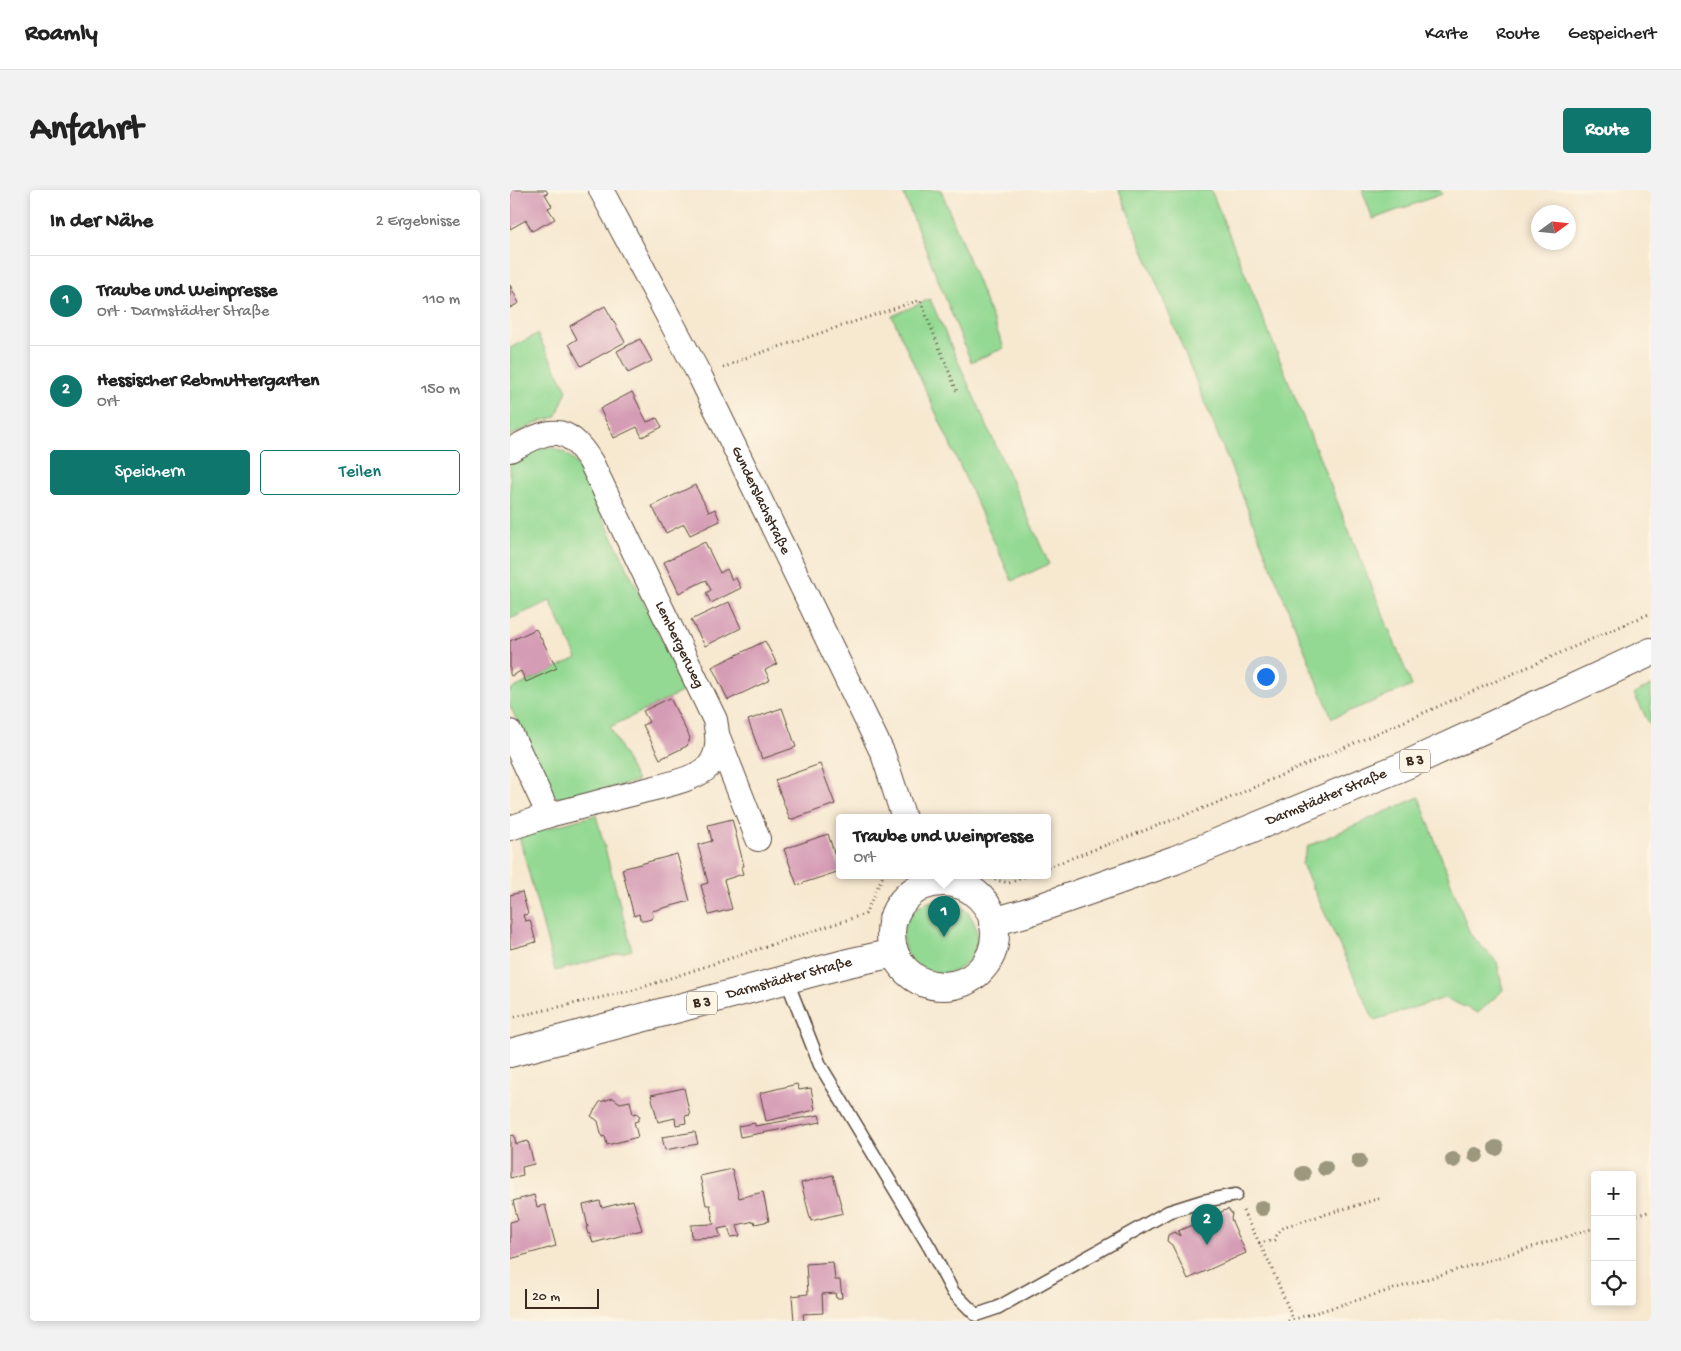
<!DOCTYPE html>
<html lang="de">
<head>
<meta charset="utf-8">
<style>
	body { margin:0; font-family:"Gochi Hand",sans-serif; background:#f2f2f2; color:#222 }
	.controls { position:absolute; right:15px; bottom:15px; display:grid; overflow:hidden; border-radius:5px; box-shadow:0 2px 8px #0003 }
	.controls button { width:45px; height:45px; display:grid; place-items:center; padding:0; border:0; border-bottom:1px solid #e0e0e0; background:#fff; color:#222; font:25px sans-serif }
	.compass { position:absolute; left:1021px; top:15px; width:45px; height:45px; border-radius:50%; background:#fff; box-shadow:0 2px 8px #0003; rotate:75deg }
	.scale { position:absolute; left:15px; bottom:12px; width:74px; box-sizing:border-box; padding-left:5px; border:2px solid #3b2a1e; border-top:0; font-size:14px; line-height:18px; white-space:nowrap; color:#3b2a1e; -webkit-text-stroke:4px #fcf5e5; paint-order:stroke }
	.you { position:absolute; left:755px; top:486px; width:18px; height:18px; margin:-12px; border:4px solid #fff; border-radius:50%; background:#1a73e8; box-shadow:0 0 0 8px #1a73e833 }
	.badge { display:grid; place-items:center; width:32px; height:32px; border-radius:50%; background:#0f766e; color:#fff; font-size:16px; font-weight:700 }
	.pin { position:absolute; translate:-50% -41px; filter:drop-shadow(0 1px 2px #0008) }
	.pin::after { content:''; position:absolute; top:26px; width:18px; height:15px; background:inherit; clip-path:polygon(0 0,100% 0,50% 100%) }
	.popup { position:absolute; left:326px; top:624px; width:215px; height:65px; box-sizing:border-box; display:grid; place-content:center; border-radius:5px; background:#fff; filter:drop-shadow(0 1px 4px #0005); font-size:16px; white-space:nowrap; color:#767676 }
	.popup b { font-size:19px; color:#222 }
	.popup::after { content:''; position:absolute; left:50%; top:100%; margin-left:-10px; border:10px solid transparent; border-top-color:#fff }
	.list { margin:0; padding:0; list-style:none }
	h2 { display:flex; justify-content:space-between; align-items:center; height:65px; margin:0; padding:0 20px; font-size:21px }
	h2 small { font-size:16px; font-weight:400; color:#767676 }
	.list li { display:grid; grid-template-columns:32px 1fr auto; gap:15px; align-items:center; box-sizing:border-box; height:90px; padding:0 20px; border-top:1px solid #e0e0e0 }
	.list b { display:block; font-size:19px; white-space:nowrap }
	.list p { margin:0; font-size:16px; white-space:nowrap; color:#767676 }
	.list em { font-size:16px; font-style:normal; color:#767676 }
	.actions { display:flex; gap:10px; padding:15px 20px }
	.actions a { flex:1; padding:11px 0; border:1px solid #0f766e; border-radius:5px; text-align:center; font-size:18px; color:#0f766e }
	.actions .main { background:#0f766e; color:#fff }
	.icon { flex:none; width:28px; height:28px; fill:none; stroke:currentColor; stroke-width:2; stroke-linecap:round; stroke-linejoin:round }
	.map { position:relative; flex:none; width:1141px; height:1131px; overflow:hidden; border-radius:5px }
	header { display:flex; align-items:center; gap:30px; box-sizing:border-box; height:70px; padding:0 25px; background:#fff; border-bottom:1px solid #e0e0e0 }
	header strong { font-size:24px }
	nav { display:flex; gap:28px; margin-inline-start:auto; font-size:18px }
	.intro { display:flex; align-items:center; justify-content:space-between; box-sizing:border-box; height:120px; padding:0 30px }
	h1 { margin:0; font-size:35px }
	.button { padding:12px 22px; border-radius:5px; background:#0f766e; color:#fff; font-size:18px; font-weight:700 }
	main { display:flex; gap:30px; padding:0 30px }
	aside { flex:1; background:#fff; border-radius:5px; box-shadow:0 2px 8px #0003 }
	.map>svg:first-child { display:block }
</style>
</head>
<body>
<header>
<strong>Roamly</strong>
<nav><a>Karte</a><a>Route</a><a>Gespeichert</a></nav>
</header>
<div class="intro"><h1>Anfahrt</h1><a class="button">Route</a></div>
<main>
<aside>
<h2>In der Nähe<small>2 Ergebnisse</small></h2>
<ul class="list">
<li><span class="badge">1</span><div><b>Traube und Weinpresse</b><p>Ort · Darmstädter Straße</p></div><em>110 m</em></li>
<li><span class="badge">2</span><div><b>Hessischer Rebmuttergarten</b><p>Ort</p></div><em>150 m</em></li>
</ul>
<div class="actions"><a class="main">Speichern</a><a>Teilen</a></div>
</aside>
<div class="map">
<svg width="1141" height="1131" viewBox="0 0 1141 1131">
	<rect width="100%" height="100%" fill="#fcf5e5"/>
	<filter id="ink" filterUnits="userSpaceOnUse"><feTurbulence type="fractalNoise" baseFrequency=".02" numOctaves="2"/><feDisplacementMap in="SourceGraphic" scale="10" xChannelSelector="R" yChannelSelector="G"/><feConvolveMatrix kernelMatrix="1 2 1 2 8 2 1 2 1" color-interpolation-filters="sRGB"/></filter>
	<filter id="wash" filterUnits="userSpaceOnUse"><feTurbulence type="fractalNoise" baseFrequency=".0096" numOctaves="4" result="noise"/><feDisplacementMap in="SourceGraphic" scale="20" xChannelSelector="R" yChannelSelector="G"/><feGaussianBlur stdDeviation="1.12" result="paint"/><feColorMatrix in="noise" values="0 0 0 0 0 0 0 0 0 0 0 0 0 0 0 0 0 1.4 0 .05"/><feComposite in="paint" operator="in"/></filter>
	<g filter="url(#wash)">
		<rect width="100%" height="100%" fill="#f7e8d0"/>
		<g fill="#93d993" stroke="#678258">
			<polygon points="392,0 431,0 494,158 461,172"/>
			<polygon points="609,0 701,0 902,496 822,528"/>
			<polygon points="852,0 930,0 932,4 863,29"/>
			<polygon points="420,109 539,374 502,391 382,126"/>
			<polygon points="27,144 57,200 46,227 31,231 0,246 0,158"/>
			<path d="M34,257C50,258 61,264 69,278L176,500L100,537L127,591L60,609L47,607L40,601L0,516V500L67,468L40,411L0,429V271L27,258Z"/>
			<polygon points="1141,495 1141,537 1124,504"/>
			<polygon points="909,607 960,744 987,772 993,800 968,823 935,808 864,830 792,674 798,656"/>
			<polygon points="86,625 122,760 45,781 9,646"/>
			<circle cx="430" cy="747" r="37"/>
		</g>
		<g id="blocks">
			<g fill="#d59cb5">
				<polygon points="0,0 36,0 38,3 35,4 42,16 38,18 45,29 22,41 16,30 0,39"/>
				<polygon points="0,95 9,113 0,118"/>
				<polygon points="95,116 115,152 71,176 59,154 67,149 60,136"/>
				<polygon points="130,149 142,171 118,183 107,161"/>
				<polygon points="122,202 137,232 147,228 152,237 132,247 127,237 104,248 90,219"/>
				<polygon points="185,295 199,322 205,319 210,331 180,345 174,334 156,343 142,316"/>
				<polygon points="195,352 210,383 217,379 222,390 226,388 231,398 201,413 196,403 201,400 196,390 169,403 154,372"/>
				<polygon points="219,412 231,438 195,456 181,430"/>
				<polygon points="26,439 47,478 16,492 11,481 1,486 0,484 0,451"/>
				<polygon points="255,451 267,474 255,480 260,490 218,510 202,477"/>
				<polygon points="160,508 180,548 177,556 150,569 133,535 139,532 133,521"/>
				<polygon points="272,518 286,557 252,569 238,530"/>
				<polygon points="310,574 325,614 280,630 265,590"/>
				<polygon points="222,629 234,676 231,677 233,684 214,690 222,719 199,725 191,695 198,693 188,655 202,651 198,635"/>
				<polygon points="318,644 330,681 287,695 274,659"/>
				<polygon points="167,664 180,711 142,721 143,726 141,729 134,731 130,729 129,724 124,726 112,679"/>
				<polygon points="12,702 18,724 13,725 15,731 20,730 26,752 0,759 0,705"/>
				<polygon points="287,894 289,900 301,898 305,920 256,931 250,903"/>
				<polygon points="174,898 180,925 175,926 176,933 166,935 165,928 148,932 141,905"/>
				<polygon points="103,908 110,913 120,911 123,924 126,923 130,926 128,931 124,932 128,947 97,955 95,946 92,947 88,931 81,926 90,912"/>
				<polygon points="309,925 311,932 230,947 228,936 245,933 245,936"/>
				<polygon points="185,942 188,954 155,960 152,947"/>
				<polygon points="4,945 6,954 18,951 24,974 12,977 13,985 0,988 0,946"/>
				<polygon points="222,979 229,1008 253,1002 259,1031 245,1034 244,1031 227,1035 230,1046 221,1047 218,1037 208,1039 211,1047 182,1048 181,1035 204,1034 200,1015 196,1015 190,986"/>
				<polygon points="323,985 333,1023 301,1031 291,993"/>
				<polygon points="24,1005 27,1017 35,1015 46,1056 0,1069 0,1032 8,1030 3,1011"/>
				<polygon points="123,1010 132,1040 83,1053 80,1044 78,1044 76,1037 78,1037 73,1015 90,1011 92,1018"/>
				<polygon points="718,1019 722,1024 721,1029 736,1063 678,1089 662,1055 657,1051 658,1045 664,1042 670,1046 668,1041 708,1024 710,1028 711,1022"/>
				<polygon points="323,1072 325,1090 330,1090 332,1108 326,1108 325,1103 312,1104 313,1123 293,1124 294,1131 284,1131 282,1106 298,1104 296,1074"/>
			</g>
		</g>
	</g>
	<g filter="url(#ink)">
		<use href="#blocks" fill-opacity="0" stroke="#574639" stroke-width="1"/>
		<g fill="none" stroke-linecap="round" stroke-linejoin="round">
			<g stroke="#574639" stroke-width="15">
				<polyline id="service" points="277,791 310,875 420,1058 443,1102 466,1125 487,1118 658,1022 693,1011 726,1005"/>
			</g>
			<g stroke="#574639" stroke-width="26">
				<g id="minor">
					<path id="s1" d="M91,0L191,188L373,564L394,628"/>
					<path id="s2" d="M0,260C38,240 55,230 81,272L205,530C208,546 210,564 198,577C186,590 143,598 125,603C96,610 68,618 39,625"/>
					<polyline points="0,542 39,625 0,638"/>
					<polyline points="208,547 248,649"/>
					<polyline points="412,686 414,694"/>
				</g>
			</g>
			<g stroke="#574639" stroke-width="30">
				<g id="primary">
					<circle cx="433" cy="744" r="52"/>
					<path id="s3" d="M483,732L515,723L665,670L896,575L1141,462"/>
					<path id="s4" d="M0,863L338,773L384,763"/>
				</g>
			</g>
			<g stroke="#574639" stroke-width="3" stroke-dasharray="1 4" stroke-linecap="butt">
				<polyline points="213,178 235,168 410,110 448,204"/>
				<polyline points="538,677 715,610 1141,423"/>
				<polyline points="470,686 499,693 516,686"/>
				<polyline points="0,828 124,800 355,724 373,686"/>
				<polyline points="733,1021 760,1074 783,1129"/>
				<polyline points="1122,1027 1141,1021"/>
				<polyline points="749,1053 764,1050 770,1040 776,1036 871,1008"/>
				<polyline points="778,1131 1085,1038"/>
			</g>
			<use href="#service" stroke="#fff" stroke-width="12"/>
			<use href="#minor" stroke="#fff" stroke-width="24"/>
			<use href="#primary" stroke="#fff" stroke-width="28"/>
		</g>
		<g fill="#9c987e">
			<circle cx="986" cy="958" r="8"/>
			<circle cx="966" cy="965" r="8"/>
			<circle cx="943" cy="970" r="8"/>
			<circle cx="849" cy="971" r="8"/>
			<circle cx="815" cy="978" r="8"/>
			<circle cx="793" cy="984" r="8"/>
			<circle cx="752" cy="1018" r="8"/>
		</g>
	</g>
	<g text-anchor="middle" dominant-baseline="central" stroke-width="5" stroke-linejoin="round" paint-order="stroke">
		<g fill="#fcf5e5" stroke="#75675a" stroke-width="1">
			<rect x="890" y="559.5" width="30" height="23" rx="4"/>
			<rect x="177" y="801.5" width="30" height="23" rx="4"/>
		</g>
		<g font-size="14" font-weight="bold" fill="#3b2a1e">
			<text x="905" y="571">B 3</text>
			<text x="192" y="813">B 3</text>
		</g>
		<g font-size="15" fill="#3b2a1e" stroke="#fcf5e5">
			<text stroke="none"><textPath href="#s1" startOffset="349">Gunderslachstraße</textPath></text>
			<text stroke="none"><textPath href="#s2" startOffset="300">Lembergerweg</textPath></text>
			<text stroke="none"><textPath href="#s3" startOffset="356">Darmstädter Straße</textPath></text>
			<text stroke="none"><textPath href="#s4" startOffset="289">Darmstädter Straße</textPath></text>
		</g>
	</g>
</svg>
<div class="controls">
<button>+</button>
<button>−</button>
<button><svg class="icon" aria-label="locate" viewBox="0 0 24 24"><circle cx="12" cy="12" r="6"/><path d="M12 2v4M12 18v4M2 12h4M18 12h4"/></svg></button>
</div>
<svg class="compass" viewBox="-18 -18 36 36"><path d="M0-13l5 13h-10z" fill="#e53935"/><path d="M0 13l5-13h-10z" fill="#767676"/></svg>
<div class="scale">20 m</div>
<div class="you"></div>
<div class="pin badge" style="left:434px;top:747px">1</div>
<div class="popup"><b>Traube und Weinpresse</b>Ort</div>
<div class="pin badge" style="left:697px;top:1055px">2</div>
</div>
</main>
</body>
</html>
